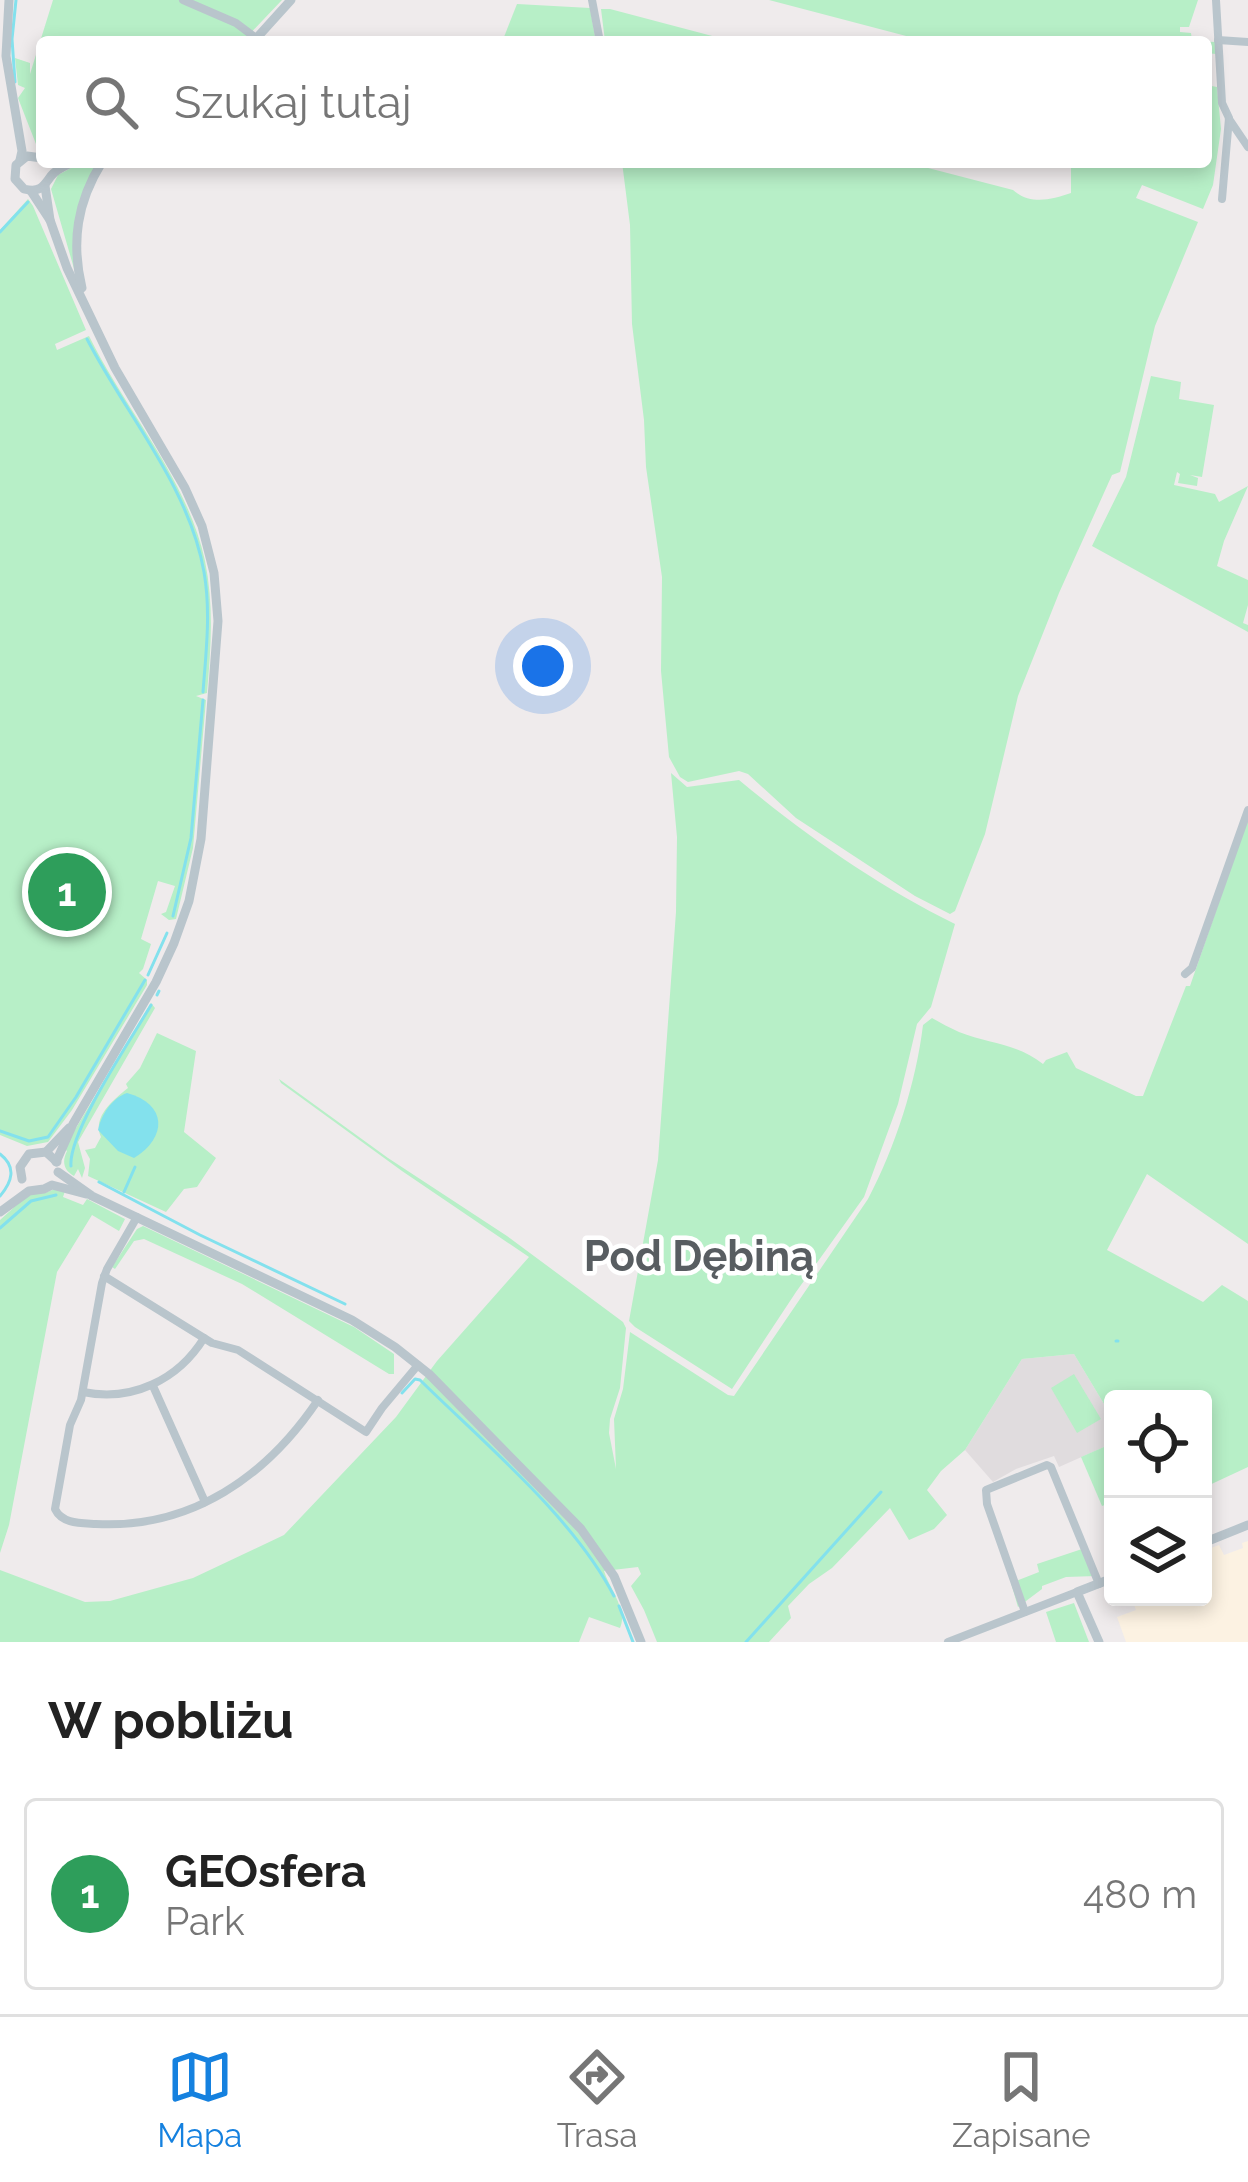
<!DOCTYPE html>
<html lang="pl">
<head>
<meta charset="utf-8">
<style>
	body { margin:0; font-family:Raleway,sans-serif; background:#f6f6f6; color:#222 }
	.controls { position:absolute; right:36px; bottom:36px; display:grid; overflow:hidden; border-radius:12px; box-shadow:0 6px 18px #0003 }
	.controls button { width:108px; height:108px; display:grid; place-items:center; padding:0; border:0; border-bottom:3px solid #e0e0e0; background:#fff; color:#222; font:60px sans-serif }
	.you { position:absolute; left:543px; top:666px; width:42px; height:42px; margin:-30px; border:9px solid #fff; border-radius:50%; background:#1a73e8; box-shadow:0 0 0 18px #1a73e833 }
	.badge { display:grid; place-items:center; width:78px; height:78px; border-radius:50%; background:#1581df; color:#fff; font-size:39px; font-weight:700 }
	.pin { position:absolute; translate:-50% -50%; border:6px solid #fff; box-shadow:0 3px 12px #0006 }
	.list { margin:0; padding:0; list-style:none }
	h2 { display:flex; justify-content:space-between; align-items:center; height:156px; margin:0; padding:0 48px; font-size:51px }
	h2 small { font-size:39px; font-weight:400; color:#767676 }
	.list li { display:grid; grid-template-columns:78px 1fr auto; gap:36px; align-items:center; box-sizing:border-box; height:192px; margin:0 24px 24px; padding:0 24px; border:3px solid #e0e0e0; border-radius:12px }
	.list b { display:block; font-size:45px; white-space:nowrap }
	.list p { margin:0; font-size:39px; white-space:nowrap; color:#767676 }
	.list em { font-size:39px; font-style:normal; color:#767676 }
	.icon { flex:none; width:66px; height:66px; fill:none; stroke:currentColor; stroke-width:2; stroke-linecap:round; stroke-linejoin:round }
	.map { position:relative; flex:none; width:1248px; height:1642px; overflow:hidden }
	.search { position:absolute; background:#fff; box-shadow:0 6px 18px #0003; left:36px; right:36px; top:36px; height:132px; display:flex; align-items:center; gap:30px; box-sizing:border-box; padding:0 42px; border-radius:12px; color:#767676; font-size:45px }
	.sheet { height:372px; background:#fff }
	nav { display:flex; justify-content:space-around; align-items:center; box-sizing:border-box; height:168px; border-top:3px solid #e0e0e0; background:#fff; font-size:33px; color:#767676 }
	nav a { display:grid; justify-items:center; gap:6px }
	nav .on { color:#1581df }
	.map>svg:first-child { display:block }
</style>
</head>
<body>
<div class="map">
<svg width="1248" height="1642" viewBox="0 0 1248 1642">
	<rect width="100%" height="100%" fill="#efebec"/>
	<polygon fill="#fcf2e2" points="1248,1541 1248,1642 1126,1642 1117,1617 1136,1610 1131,1597 1203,1597 1203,1551 1219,1545 1224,1555 1243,1548 1242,1543"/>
	<polygon fill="#e0dcde" points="1074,1354 1113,1419 1113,1443 1059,1467 1054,1456 1016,1469 993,1482 965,1450 1022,1359"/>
	<g fill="#b7efc7">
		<polygon points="53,0 282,0 242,42 42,42 42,151 36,144 18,98 25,88 18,85 15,58 30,63 30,74"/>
		<polygon points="769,0 1198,0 1189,27 1180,27 1180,32 1191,33 1192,41 1215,42 1216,54 1206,53 1206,42 929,42"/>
		<polygon points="517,4 590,8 596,42 502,42"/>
		<polygon points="601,9 610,9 735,42 608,42 605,41"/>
		<path d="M1206,85L1217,87L1221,129L1213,185L1203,209L1142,185L1136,198L1198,222L1155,326L1120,472L1112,475L1059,593L1018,696L985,834L955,911L950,914L915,896L796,818L748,774L739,771L688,782L680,777L669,757L661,671L662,577L646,467L644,420L632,324L630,225L622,162H905L1013,190C1030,205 1051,200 1071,193V165L1062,162H1206Z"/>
		<path d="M82,162H98C77,198 69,231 75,272L51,189L58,175Z"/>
		<path d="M28,199L33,206L86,330L55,344L57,350L89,336C126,411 187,478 205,561C214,605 211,649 207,693L196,696L206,700L193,848L176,919L169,920L161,914L166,912L175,886L158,881L141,939L151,944L143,969L139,973L147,980V985L72,1110L48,1142L27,1146L0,1135V230Z"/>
		<polygon points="1151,376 1181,382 1179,399 1214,405 1202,477 1190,475 1198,478 1197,486 1178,483 1180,474 1177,472 1174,485 1215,494 1219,502 1248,486 1224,541 1217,566 1248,580 1248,605 1243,623 1248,625 1248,632 1092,546 1126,477"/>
		<path d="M671,773L687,787L739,780C805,835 878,886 955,924L931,1007L917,1024L898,1104L864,1197L796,1292L732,1389L635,1327L629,1321L658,1160L676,912L677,837Z"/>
		<path d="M1248,818V1244L1147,1174L1107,1250L1203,1302L1222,1285L1248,1301V1467L1203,1488V1399H1113V1419L1074,1354L1022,1359L965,1450L941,1471L927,1490L947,1515L934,1529L909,1540L890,1508L832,1568L809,1584L788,1606L791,1618L769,1642H657L644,1610L631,1586L641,1574L638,1567L604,1571C610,1590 628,1610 620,1628L589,1617L579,1642H0V1570L85,1602L110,1601L193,1578L284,1535L396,1417L437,1361L529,1257L402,1171L281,1083L279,1079L388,1158L507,1236L623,1322L626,1328L620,1388L610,1419L609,1433L616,1469L614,1419L623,1389L630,1332L728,1395L734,1396L868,1199C895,1148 916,1083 923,1025L932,1018C941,1023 950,1028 959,1032C989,1044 1017,1043 1043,1064L1046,1060L1067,1052L1076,1068L1136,1096H1143L1186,986H1190Z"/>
		<path d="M151,1003L155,1008L78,1142L85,1168L82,1178L78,1169L74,1176C63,1170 62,1161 67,1151L64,1148Z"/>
		<path d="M157,1033L196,1051L184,1132L216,1158L197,1187L184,1189L166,1212L88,1176L90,1159L85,1150L95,1148L101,1137C92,1117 113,1100 128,1088L126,1084L140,1068Z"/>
		<polygon points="55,1189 65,1191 63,1197 83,1205 87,1199 125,1219 119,1231 92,1215 57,1272 9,1525 0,1553 0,1220 30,1193 45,1193"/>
		<polygon points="143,1226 354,1327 394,1354 394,1374 389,1374 242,1284 144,1239 134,1241 115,1269 112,1267 137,1229"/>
		<polygon points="1074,1374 1101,1419 1077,1433 1051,1388"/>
		<polygon points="1113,1443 1113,1502 1102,1506 1081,1457"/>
		<polygon points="1085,1548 1096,1576 1066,1577 1042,1586 1042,1589 1018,1607 1011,1583 1039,1572 1037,1564"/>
		<polygon points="1074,1603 1089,1642 1056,1642 1046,1612"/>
	</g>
	<path fill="#83e1ed" d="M127,1093C167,1104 168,1137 134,1158L118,1151L98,1130C101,1115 112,1098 127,1093Z"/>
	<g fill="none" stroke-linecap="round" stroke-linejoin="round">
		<g stroke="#83e1ed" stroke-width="3">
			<polyline points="15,82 12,39 16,0"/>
			<polyline points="0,232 28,202"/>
			<path d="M87,339C126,415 189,486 204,572C211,612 206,652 203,692"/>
			<polyline points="173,916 191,838 203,700"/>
			<polyline points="148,975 167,933"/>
			<polyline points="157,995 159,991"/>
			<polyline points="0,1131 29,1141 48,1137 76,1097 145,980"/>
			<path d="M0,1154C17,1167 12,1182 0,1196"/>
			<path d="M71,1166C68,1132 132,1038 151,1005"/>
			<polyline points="99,1182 200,1235 345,1304"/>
			<polyline points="124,1192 135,1167"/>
			<polyline points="0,1228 31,1201 56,1195"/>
			<polyline points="1116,1341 1118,1341"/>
			<path d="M402,1393L415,1379L420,1380C484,1443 573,1517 614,1596"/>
			<polyline points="619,1606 633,1642"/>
			<polyline points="746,1642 881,1492"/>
		</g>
		<g stroke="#b9c5cc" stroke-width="8">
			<polyline points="183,0 236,23 256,38"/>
			<polyline points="592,0 600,42"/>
			<polyline points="1216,0 1222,103 1229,118 1222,199"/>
			<polyline points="1218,40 1248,42"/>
			<polyline points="1229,119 1248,147"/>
			<polyline points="1185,974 1192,968 1248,810"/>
			<path d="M137,1217L107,1269L102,1283L81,1400L70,1425L55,1509C62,1524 81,1523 96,1524C192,1529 267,1476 318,1400"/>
			<polyline points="104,1276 212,1343 238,1350 366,1432 382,1408 418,1365"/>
			<polyline points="153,1386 205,1502"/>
			<path d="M83,1392C132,1402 178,1380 204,1338"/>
			<polyline points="1025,1612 987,1504 986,1490 1047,1465 1051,1467 1099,1584"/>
			<polyline points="948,1642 1077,1592"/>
		</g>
		<g stroke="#b9c5cc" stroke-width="9">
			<polyline points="9,0 6,56 22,151 20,160"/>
			<polyline points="253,42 291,0"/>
			<path d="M42,158L27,156L16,165L15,179L24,189C40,193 43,187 51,176C56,169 65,166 73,162"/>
			<polyline points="45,186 50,220 67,268 115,368 185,488 202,526 214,573 218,621 201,839 189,901 174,943 156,982 73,1124 56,1162"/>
			<polyline points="31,191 50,220"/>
			<path d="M82,288C71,242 77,202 102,162"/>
			<polyline points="46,1152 69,1128"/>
			<polyline points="58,1172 92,1196 352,1320 395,1347 429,1374 581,1529 614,1576 641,1642"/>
			<polyline points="22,1179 20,1167 29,1154 46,1152 57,1162"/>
			<polyline points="0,1212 29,1191 44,1189 52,1185 86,1194"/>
			<polyline points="1203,1543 1248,1525"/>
			<polyline points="1099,1642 1077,1592 1113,1578"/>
		</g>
	</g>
	<g text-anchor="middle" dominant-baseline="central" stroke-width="9" stroke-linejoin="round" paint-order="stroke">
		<g font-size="42" font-weight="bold" fill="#585d61" stroke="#fff">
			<text x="699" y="1256">Pod Dębiną</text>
		</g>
	</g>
</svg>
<div class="controls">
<button><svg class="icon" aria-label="locate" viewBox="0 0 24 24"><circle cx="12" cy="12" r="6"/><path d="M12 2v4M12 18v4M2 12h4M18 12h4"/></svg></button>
<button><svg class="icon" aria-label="layers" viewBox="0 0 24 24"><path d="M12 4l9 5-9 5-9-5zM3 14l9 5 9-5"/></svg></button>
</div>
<div class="you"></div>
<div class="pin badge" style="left:67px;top:892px;background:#2e9e5b">1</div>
<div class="search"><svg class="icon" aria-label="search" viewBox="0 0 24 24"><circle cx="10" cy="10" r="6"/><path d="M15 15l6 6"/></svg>Szukaj tutaj</div>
</div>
<section class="sheet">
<h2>W pobliżu<small></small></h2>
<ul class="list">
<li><span class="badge" style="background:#2e9e5b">1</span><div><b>GEOsfera</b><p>Park</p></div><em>480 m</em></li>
</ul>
</section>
<nav>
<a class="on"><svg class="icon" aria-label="map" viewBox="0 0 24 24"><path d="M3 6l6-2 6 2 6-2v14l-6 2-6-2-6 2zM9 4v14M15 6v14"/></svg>Mapa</a>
<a><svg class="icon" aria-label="directions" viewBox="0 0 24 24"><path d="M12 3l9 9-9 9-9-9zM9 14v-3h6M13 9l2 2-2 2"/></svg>Trasa</a>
<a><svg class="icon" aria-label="saved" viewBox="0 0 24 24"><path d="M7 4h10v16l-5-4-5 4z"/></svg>Zapisane</a>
</nav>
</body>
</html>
